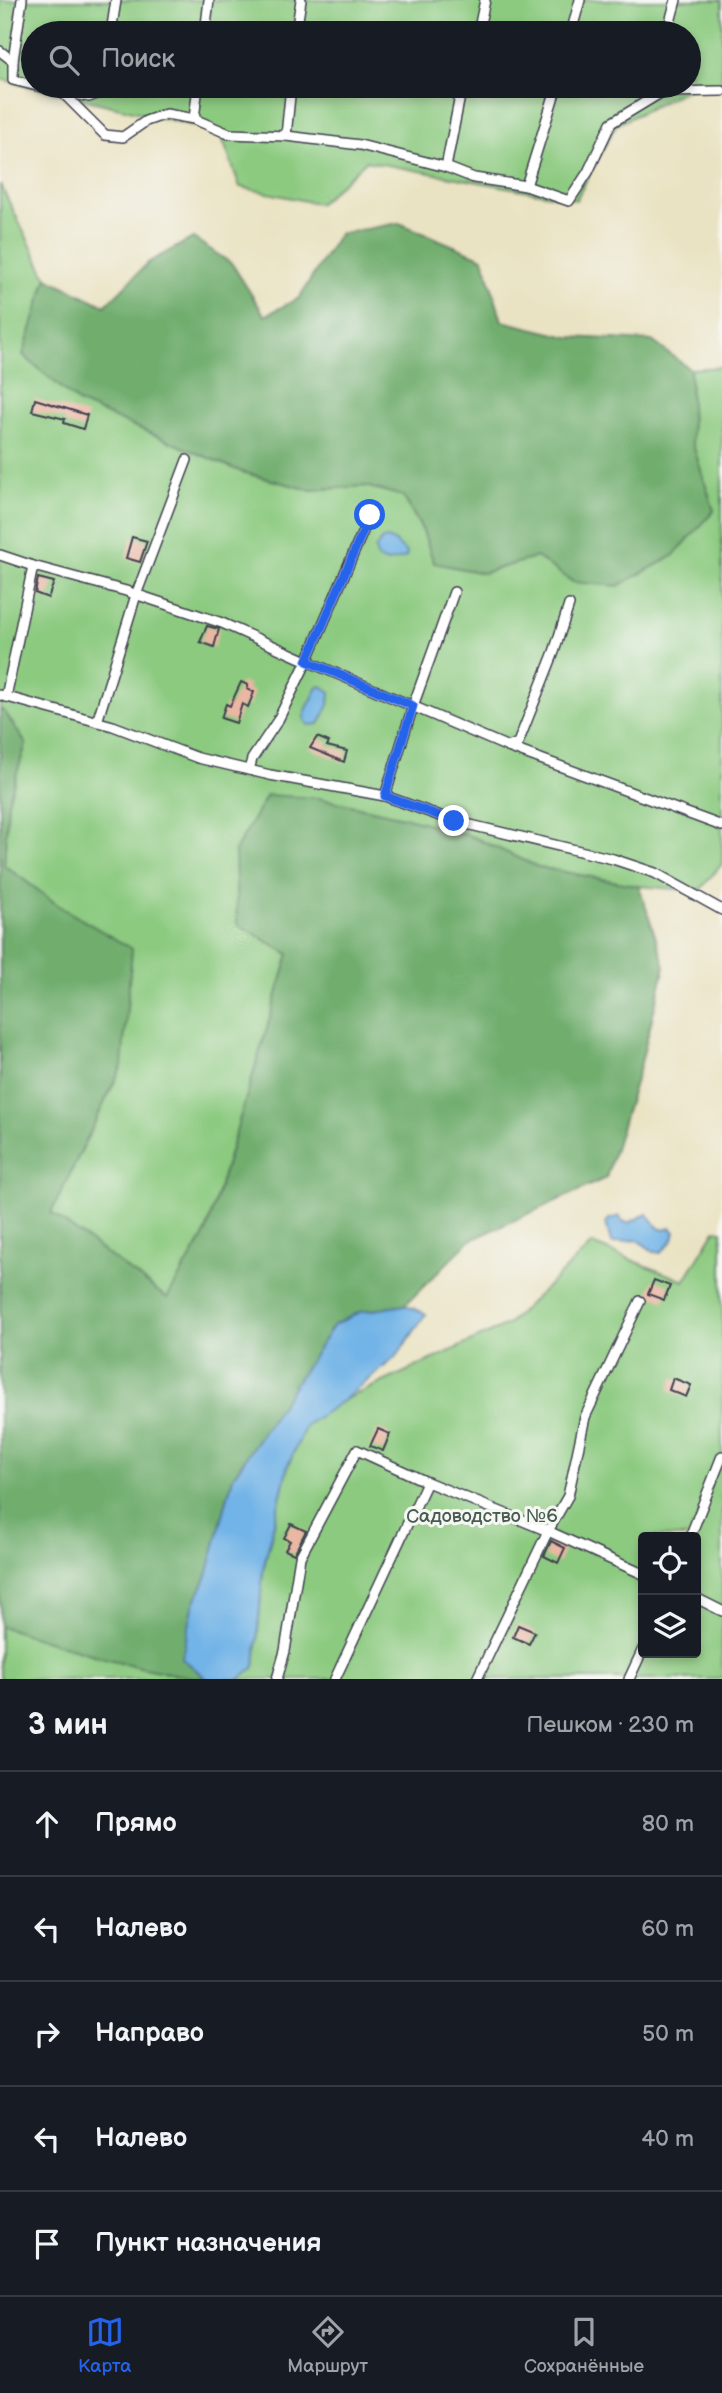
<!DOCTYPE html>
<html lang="ru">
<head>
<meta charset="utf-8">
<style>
	body { margin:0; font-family:"Balsamiq Sans",sans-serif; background:#242831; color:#f1f3f6 }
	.controls { position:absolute; right:21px; bottom:21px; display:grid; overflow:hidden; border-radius:7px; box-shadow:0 4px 10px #0003 }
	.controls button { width:63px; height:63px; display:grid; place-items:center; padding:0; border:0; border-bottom:2px solid #363941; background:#171b24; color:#f1f3f6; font:35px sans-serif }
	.stop { position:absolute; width:21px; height:21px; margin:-16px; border:5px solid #2563eb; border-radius:50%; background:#fff }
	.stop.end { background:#2563eb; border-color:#fff; box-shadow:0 2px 7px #0008 }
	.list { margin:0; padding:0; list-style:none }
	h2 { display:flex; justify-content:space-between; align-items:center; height:91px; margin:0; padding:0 28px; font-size:30px }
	h2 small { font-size:23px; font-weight:400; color:#9ea1a6 }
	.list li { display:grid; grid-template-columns:46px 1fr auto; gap:21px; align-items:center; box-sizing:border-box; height:105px; padding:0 28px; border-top:2px solid #363941 }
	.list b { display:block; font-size:26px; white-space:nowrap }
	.list em { font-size:23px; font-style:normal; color:#9ea1a6 }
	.icon { flex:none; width:38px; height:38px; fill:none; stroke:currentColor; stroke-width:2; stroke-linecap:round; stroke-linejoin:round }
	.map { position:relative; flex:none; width:722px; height:1679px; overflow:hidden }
	.search { position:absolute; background:#171b24; box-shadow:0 4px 10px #0003; left:21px; right:21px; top:21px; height:77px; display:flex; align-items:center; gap:18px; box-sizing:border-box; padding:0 24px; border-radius:38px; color:#9ea1a6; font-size:26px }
	.sheet { height:616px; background:#171b24 }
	nav { display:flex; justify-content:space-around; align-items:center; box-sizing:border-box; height:98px; border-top:2px solid #363941; background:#171b24; font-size:19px; color:#9ea1a6 }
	nav a { display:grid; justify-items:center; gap:4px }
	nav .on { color:#2563eb }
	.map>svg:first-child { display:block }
</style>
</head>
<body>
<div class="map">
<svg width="722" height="1679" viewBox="0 0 722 1679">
	<rect width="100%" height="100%" fill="#f6f6f2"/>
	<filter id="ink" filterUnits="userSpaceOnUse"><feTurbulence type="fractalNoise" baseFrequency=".0143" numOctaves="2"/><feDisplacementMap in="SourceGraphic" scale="14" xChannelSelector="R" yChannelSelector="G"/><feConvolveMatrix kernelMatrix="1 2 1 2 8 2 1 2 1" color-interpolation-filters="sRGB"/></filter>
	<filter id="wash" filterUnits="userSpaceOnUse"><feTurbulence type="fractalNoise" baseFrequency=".00686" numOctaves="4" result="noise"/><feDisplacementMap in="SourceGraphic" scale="28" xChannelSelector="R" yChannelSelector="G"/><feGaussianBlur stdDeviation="1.57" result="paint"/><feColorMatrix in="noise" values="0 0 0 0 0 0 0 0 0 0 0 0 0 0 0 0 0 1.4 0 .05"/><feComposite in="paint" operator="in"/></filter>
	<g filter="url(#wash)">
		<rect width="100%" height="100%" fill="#eae3c3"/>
		<g fill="#8cca80" stroke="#57765e" stroke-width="2" fill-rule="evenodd">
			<path d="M0,0H722V86L699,83L616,125L576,200L366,161L319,204L240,187L220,132L0,79ZM33,33H689V86H33Z"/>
			<polygon points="0,184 47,278 23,355 79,403 242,472 310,490 365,486 403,496 423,531 434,563 483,573 537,557 573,582 714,511 692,442 690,369 722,367 722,864 699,891 639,886 538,867 473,837 407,818 318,798 289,954 206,1232 167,1299 51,1213 122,1066 59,906 4,865 8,802 26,744 4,711 0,710"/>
			<path d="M715,1230L722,1231V1679H239L255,1666L263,1570L288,1465L306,1425L344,1400L507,1325L592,1244L684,1281ZM643,1537H696V1653H643Z"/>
			<polygon points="0,1626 73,1649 204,1679 0,1679"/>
		</g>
		<g fill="#71ae6e" stroke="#4a6854" stroke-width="2">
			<polygon points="399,223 483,258 502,321 568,337 652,341 690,369 692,442 714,511 673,556 618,586 573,582 537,557 483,573 434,563 423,531 403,496 365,486 310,490 242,472 79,403 23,355 47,278 105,306 149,262 193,238 232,264 265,316 299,298 339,234"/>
			<path d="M0,710L4,711L26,744L8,802L4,865L59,906L132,949L122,1066L51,1213L167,1298L206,1232L289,954L237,924L235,851L267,795L318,798L408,818L473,837L538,867L639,886L665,966L641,1063L606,1178L469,1241L405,1305L360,1312L334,1325L233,1477L207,1576L194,1603L182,1658L207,1679C137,1671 67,1647 0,1626Z"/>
		</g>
		<g fill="#72b4e7" stroke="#4a6b91" stroke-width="2">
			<polygon points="386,538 394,541 407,553 406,557 388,562 378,559 375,550 381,540"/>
			<polygon points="321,686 330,692 329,705 319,724 308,725 304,718 306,710 318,687"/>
			<path d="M647,1214C657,1221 655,1234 671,1228L675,1232L673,1240L661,1253L655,1252L637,1240L611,1243L606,1223L609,1219L620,1216L622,1221L628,1223Z"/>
			<polygon points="405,1305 426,1314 397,1356 344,1400 306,1425 288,1465 263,1570 255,1667 239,1679 207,1679 182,1658 194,1603 207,1576 233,1477 334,1325 360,1312"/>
		</g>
		<g id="blocks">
			<g fill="#ebb6a4">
				<polygon points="35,399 87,415 83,429 64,423 65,419 32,411"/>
				<polygon points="132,537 147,541 140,562 126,558"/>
				<polygon points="38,578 54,582 48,598 35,593"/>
				<polygon points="207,626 219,629 214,647 200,642"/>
				<polygon points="241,682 248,685 247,689 254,692 248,707 242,704 236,723 221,718 226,704 230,706"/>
				<polygon points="317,737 329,742 327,746 347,751 344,762 310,748"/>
				<polygon points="654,1280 670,1286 664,1300 648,1294"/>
				<polygon points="673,1378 691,1385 686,1397 669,1390"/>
				<polygon points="378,1429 390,1434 383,1451 370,1446"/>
				<polygon points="291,1524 306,1531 294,1554 285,1550 290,1541 284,1538"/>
				<polygon points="551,1541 565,1548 558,1563 544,1556"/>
				<polygon points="518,1625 535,1632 529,1644 513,1637"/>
			</g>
		</g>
	</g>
	<g filter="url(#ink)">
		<use href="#blocks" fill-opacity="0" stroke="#403f4f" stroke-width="2"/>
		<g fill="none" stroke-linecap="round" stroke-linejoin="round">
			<g stroke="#403f4f" stroke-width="12">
				<g id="service">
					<polyline points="111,33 116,0"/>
					<polyline points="205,33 209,0"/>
					<polyline points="296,33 301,0"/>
					<polyline points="478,33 485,0"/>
					<polyline points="571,33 580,0"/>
					<polyline points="667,33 676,0"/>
					<polyline points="0,51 13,61 13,80 33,85"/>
					<polyline points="13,61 22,0"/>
					<polyline points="37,86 89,97 102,92 103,86"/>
					<polyline points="61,91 105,135 123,137 146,121 166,114 194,119 229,134 286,136 360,145 446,167 474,178 526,186 569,201 588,172 611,123 662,92 722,91"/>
					<polyline points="194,119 198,86"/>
					<polyline points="286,136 291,86"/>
					<polyline points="446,167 462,86"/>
					<polyline points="526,186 557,86"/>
					<polyline points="370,515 307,661 508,747 518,743 554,652 569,605"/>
					<polyline points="0,555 33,566 6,697"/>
					<polyline points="33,566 126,591 222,623 307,661 278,720 252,759 249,770"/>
					<polyline points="0,695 113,726 198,758 270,775 385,796 454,821 613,859 655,873 722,910"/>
					<polyline points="97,722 136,595 187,460"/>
					<polyline points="508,747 722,826"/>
					<polyline points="385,796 413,706 454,592"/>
					<polyline points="690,1537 722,1456"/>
					<polyline points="696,1598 722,1611"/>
					<polyline points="277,1679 285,1651 300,1557 357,1450 427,1482"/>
					<polyline points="335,1679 427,1482 548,1531 643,1574"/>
					<polyline points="477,1679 548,1531 568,1496 585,1417 640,1301"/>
					<polyline points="629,1679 643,1649"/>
				</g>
			</g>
			<use href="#service" stroke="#fff" stroke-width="9"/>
		</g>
	</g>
	<g fill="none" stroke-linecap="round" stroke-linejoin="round" filter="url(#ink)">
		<polyline stroke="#2563eb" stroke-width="9" points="370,515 307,661 413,706 385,796 454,821"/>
	</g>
	<g text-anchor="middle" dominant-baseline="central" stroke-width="6" stroke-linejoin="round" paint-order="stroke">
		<g font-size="19" fill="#475d53" stroke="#f6f6f2">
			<text x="482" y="1516">Садоводство №6</text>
		</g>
	</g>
</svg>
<div class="controls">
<button><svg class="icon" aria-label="locate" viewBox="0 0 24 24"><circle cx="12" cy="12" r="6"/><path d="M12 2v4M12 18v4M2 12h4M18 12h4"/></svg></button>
<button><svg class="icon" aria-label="layers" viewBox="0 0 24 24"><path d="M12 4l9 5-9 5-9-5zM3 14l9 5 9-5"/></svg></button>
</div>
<div class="stop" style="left:370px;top:515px"></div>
<div class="stop end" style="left:454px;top:821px"></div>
<div class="search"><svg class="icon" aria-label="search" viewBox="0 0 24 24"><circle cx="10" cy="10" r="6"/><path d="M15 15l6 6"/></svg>Поиск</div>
</div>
<section class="sheet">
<h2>3 мин<small>Пешком · 230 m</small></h2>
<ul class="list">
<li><svg class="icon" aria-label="ahead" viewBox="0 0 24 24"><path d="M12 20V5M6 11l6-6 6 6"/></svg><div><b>Прямо</b></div><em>80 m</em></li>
<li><svg class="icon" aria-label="left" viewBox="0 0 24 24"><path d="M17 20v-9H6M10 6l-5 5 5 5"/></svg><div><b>Налево</b></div><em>60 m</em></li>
<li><svg class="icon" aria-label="right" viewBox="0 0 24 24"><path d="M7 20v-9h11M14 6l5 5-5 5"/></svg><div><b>Направо</b></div><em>50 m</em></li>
<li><svg class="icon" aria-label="left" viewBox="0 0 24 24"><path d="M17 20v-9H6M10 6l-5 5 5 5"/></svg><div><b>Налево</b></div><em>40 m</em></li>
<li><svg class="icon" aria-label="arrive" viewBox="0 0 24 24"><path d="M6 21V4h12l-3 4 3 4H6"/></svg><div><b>Пункт назначения</b></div></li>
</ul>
</section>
<nav>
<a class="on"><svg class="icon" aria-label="map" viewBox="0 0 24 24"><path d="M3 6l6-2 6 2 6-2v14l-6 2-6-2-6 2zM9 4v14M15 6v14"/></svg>Карта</a>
<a><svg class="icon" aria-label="directions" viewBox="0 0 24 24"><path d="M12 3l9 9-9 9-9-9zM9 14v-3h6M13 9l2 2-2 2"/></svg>Маршрут</a>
<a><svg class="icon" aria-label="saved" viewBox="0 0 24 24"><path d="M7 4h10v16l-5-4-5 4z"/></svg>Сохранённые</a>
</nav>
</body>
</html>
